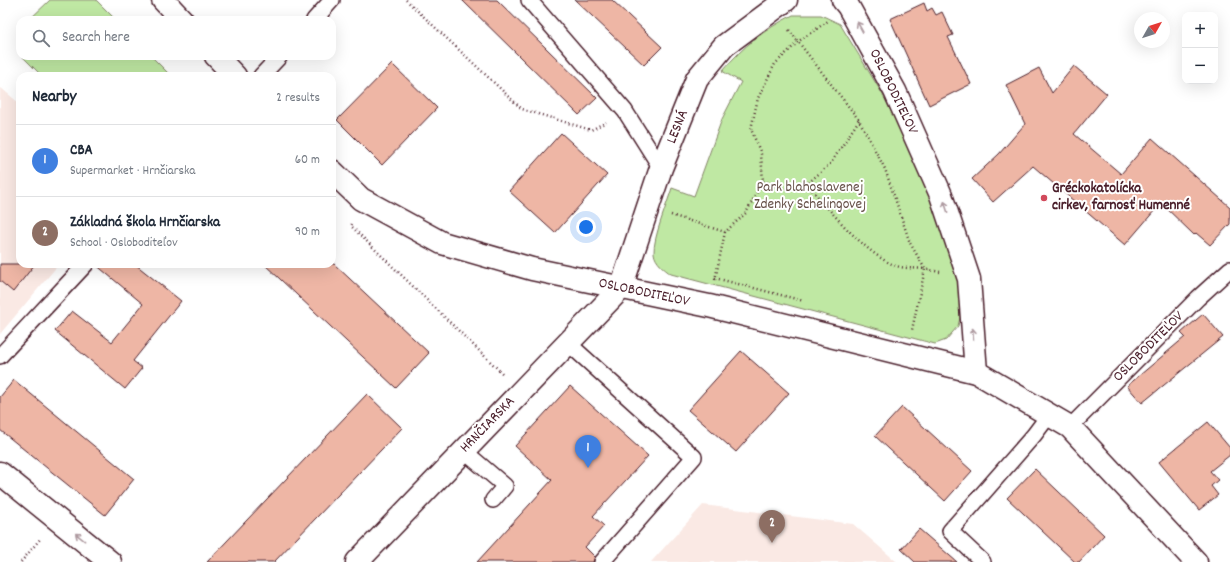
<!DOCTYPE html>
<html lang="en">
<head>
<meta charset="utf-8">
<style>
	body { margin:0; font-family:Dekko,sans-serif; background:#f2f2f3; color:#1f2937 }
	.controls { position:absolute; right:12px; top:12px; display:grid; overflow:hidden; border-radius:8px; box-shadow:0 4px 16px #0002 }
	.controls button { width:36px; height:36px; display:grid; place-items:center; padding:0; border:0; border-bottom:1px solid #e0e1e3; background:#fff; color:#1f2937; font:20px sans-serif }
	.compass { position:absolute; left:1134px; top:12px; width:36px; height:36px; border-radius:50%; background:#fff; box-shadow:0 4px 16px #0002; rotate:51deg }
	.you { position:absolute; left:586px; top:227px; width:14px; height:14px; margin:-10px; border:3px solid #fff; border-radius:50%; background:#1a73e8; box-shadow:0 0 0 6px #1a73e833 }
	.badge { display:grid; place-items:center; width:26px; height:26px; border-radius:50%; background:#1a73e8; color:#fff; font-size:13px; font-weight:700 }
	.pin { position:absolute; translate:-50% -33px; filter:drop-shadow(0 1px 2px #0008) }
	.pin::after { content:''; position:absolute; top:21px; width:14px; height:12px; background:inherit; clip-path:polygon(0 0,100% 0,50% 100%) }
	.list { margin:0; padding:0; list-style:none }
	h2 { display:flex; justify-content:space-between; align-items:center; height:52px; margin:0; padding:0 16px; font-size:17px }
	h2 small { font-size:13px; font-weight:400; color:#747a83 }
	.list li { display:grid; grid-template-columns:26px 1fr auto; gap:12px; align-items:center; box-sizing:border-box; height:72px; padding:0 16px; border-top:1px solid #e0e1e3 }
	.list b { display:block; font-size:15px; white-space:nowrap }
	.list p { margin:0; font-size:13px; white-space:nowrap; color:#747a83 }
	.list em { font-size:13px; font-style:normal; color:#747a83 }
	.icon { flex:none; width:22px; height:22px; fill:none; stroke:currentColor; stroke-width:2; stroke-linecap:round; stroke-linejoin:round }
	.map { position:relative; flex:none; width:1230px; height:562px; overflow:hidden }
	.search { position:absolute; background:#fff; box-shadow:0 4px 16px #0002; left:16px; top:16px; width:320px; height:44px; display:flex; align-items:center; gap:10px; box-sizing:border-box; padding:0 14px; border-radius:12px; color:#747a83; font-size:15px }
	.panel { position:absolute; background:#fff; box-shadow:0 4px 16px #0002; left:16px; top:72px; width:320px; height:196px; border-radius:12px }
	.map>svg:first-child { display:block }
</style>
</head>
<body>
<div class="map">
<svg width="1230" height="562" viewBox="0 0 1230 562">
	<rect width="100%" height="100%" fill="#fff"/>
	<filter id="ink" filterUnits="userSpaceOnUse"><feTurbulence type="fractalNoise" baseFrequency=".025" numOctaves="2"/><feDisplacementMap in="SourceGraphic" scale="8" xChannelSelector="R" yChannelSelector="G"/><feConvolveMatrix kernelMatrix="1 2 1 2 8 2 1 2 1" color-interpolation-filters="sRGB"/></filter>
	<g filter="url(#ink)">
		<g fill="#fae9e4">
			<polygon points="0,87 20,104 20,264 59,264 0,334"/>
			<polygon points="703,505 853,524 897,562 651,562"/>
		</g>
		<g fill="#bfe8a3" stroke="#848467">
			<polygon points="50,0 96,0 116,20 29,20"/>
			<path d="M793,15H821L840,24L883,95L913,157L947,239L960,285L962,309L958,326L946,340L935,344L671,274C664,269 655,262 654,253C653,238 667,204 672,188L694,196L722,119L741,82L722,71C745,45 762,31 793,15Z"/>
			<polygon points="22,56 151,56 171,76 42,76"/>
		</g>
		<g fill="#eeb6a5" stroke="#4a1f2b">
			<polygon points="462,0 497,0 597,98 579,115"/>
			<polygon points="575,0 612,0 662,47 644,65"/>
			<polygon points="924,3 927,11 932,8 936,15 942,12 953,35 948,37 971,84 929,105 890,19"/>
			<polygon points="392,64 437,108 382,165 337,120"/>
			<polygon points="1074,66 1107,94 1074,134 1121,174 1152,138 1230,207 1230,224 1210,245 1196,233 1194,235 1161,203 1125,245 1033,166 993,202 972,179 999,154 1025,124 1006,85 1039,68 1052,93"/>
			<polygon points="561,133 607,175 555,233 509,191"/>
			<polygon points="0,264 35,264 13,292 0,281"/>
			<polygon points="95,264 135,264 181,301 133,361 142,368 125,389 55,331 72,311 112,342 143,304"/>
			<polygon points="264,264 334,264 429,353 396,388"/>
			<polygon points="1203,314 1223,337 1142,403 1127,386 1185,337 1181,333"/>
			<polygon points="741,351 789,393 736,452 688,410"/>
			<polygon points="14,380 134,479 105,515 0,430 0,397"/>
			<polygon points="570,386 648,456 593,516 604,526 585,547 595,557 593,562 477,562 552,480 515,446"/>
			<polygon points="367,394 402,428 274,562 207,562"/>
			<polygon points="902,407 972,471 945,501 875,436"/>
			<polygon points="1208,422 1230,448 1230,455 1210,471 1218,480 1211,486 1218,495 1199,510 1159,462"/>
			<polygon points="1035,469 1104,535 1079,562 1075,562 1007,498"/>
			<polygon points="919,529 957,562 915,562 901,549"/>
		</g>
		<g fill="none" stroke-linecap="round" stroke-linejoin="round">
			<g stroke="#4a1f2b" stroke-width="18">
				<g id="service">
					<polyline points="529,0 625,111 661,168"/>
					<polyline points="314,20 332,0"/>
					<polyline points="261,76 280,56"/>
					<polyline points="568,343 694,457 602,562"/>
					<polyline points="0,356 86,264"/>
					<polyline points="1070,427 1198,298 1230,269"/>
					<polyline points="464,451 505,486 493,500"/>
					<polyline points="983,562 950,531 1034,435 1049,415"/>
				</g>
			</g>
			<g stroke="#4a1f2b" stroke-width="25">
				<g id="minor">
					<polyline points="163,0 182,20"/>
					<polyline points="843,0 848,6 895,91 941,195 969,279 976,372"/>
					<polyline points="216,56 235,76"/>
					<polyline points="332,171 361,199 442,243 532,269 709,306 976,372 1070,427 1196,562"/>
					<polyline points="0,473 110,562"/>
					<polyline points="357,562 621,288 661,168 697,79 724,46 786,0"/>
				</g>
			</g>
			<g stroke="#4a1f2b" stroke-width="2.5" stroke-dasharray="1 3" stroke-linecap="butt">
				<polyline points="406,0 522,109 591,130 606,122"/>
				<polyline points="789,30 859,120 885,169 910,243 925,269 940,272"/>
				<polyline points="763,181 784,189 807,184 831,163 859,120"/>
				<path d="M807,184C828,208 864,253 894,265C903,269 916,268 925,269L912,330"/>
				<polyline points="671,215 725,232"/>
				<polyline points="352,224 351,226 503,374"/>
				<polyline points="715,278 804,301"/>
				<polyline points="715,280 725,232 746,213 763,181 761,154 751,129 758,98 775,64 799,41 828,21"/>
				<polyline points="21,562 41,538"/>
			</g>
			<use href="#service" stroke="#fff" stroke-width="15"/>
			<use href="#minor" stroke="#fff" stroke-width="22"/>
		</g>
		<defs><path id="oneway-shaft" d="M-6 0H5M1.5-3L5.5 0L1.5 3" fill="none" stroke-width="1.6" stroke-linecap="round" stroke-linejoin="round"/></defs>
		<g stroke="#ae9aa0">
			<use href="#oneway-shaft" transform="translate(860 27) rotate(-119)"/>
			<use href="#oneway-shaft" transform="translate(946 207) rotate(-108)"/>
			<use href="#oneway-shaft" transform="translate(973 334) rotate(-94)"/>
			<use href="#oneway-shaft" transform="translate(80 537) rotate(-141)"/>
		</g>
	</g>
	<circle fill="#d1495b" stroke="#fff" stroke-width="1.5" cx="1044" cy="198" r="4"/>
	<g text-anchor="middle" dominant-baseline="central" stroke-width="4" stroke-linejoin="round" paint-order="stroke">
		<g font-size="15" fill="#4a1f2b" stroke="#fff">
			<text transform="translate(893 92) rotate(64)">OSLOBODITEĽOV</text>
			<text transform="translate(678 127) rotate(-68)">LESNÁ</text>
			<text transform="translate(644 293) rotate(12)">OSLOBODITEĽOV</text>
			<text transform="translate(1149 347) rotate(-45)">OSLOBODITEĽOV</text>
			<text transform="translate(488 425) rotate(-46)">HRNČIARSKA</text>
		</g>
		<g font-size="15" fill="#675149" stroke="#fff">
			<text x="810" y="188">Park blahoslavenej<tspan x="810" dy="17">Zdenky Schelingovej</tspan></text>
		</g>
		<g font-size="15" font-weight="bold" fill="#4a1f2b" stroke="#fff" text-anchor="start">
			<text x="1052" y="189">Gréckokatolícka<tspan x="1052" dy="17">cirkev, farnosť Humenné</tspan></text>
		</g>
	</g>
</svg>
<div class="controls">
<button>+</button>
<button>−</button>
</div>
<svg class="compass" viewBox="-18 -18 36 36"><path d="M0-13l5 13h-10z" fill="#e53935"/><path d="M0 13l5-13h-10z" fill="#747a83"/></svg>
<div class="you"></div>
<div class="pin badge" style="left:588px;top:468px;background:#3f7fe0">1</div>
<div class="pin badge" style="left:772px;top:543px;background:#8d6e63">2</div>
<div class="search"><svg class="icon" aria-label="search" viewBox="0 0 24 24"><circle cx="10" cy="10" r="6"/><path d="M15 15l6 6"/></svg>Search here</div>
<section class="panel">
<h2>Nearby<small>2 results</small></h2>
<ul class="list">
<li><span class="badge" style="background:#3f7fe0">1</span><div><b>CBA</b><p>Supermarket · Hrnčiarska</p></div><em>60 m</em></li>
<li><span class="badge" style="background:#8d6e63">2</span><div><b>Základná škola Hrnčiarska</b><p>School · Osloboditeľov</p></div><em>90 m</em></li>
</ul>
</section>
</div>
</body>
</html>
